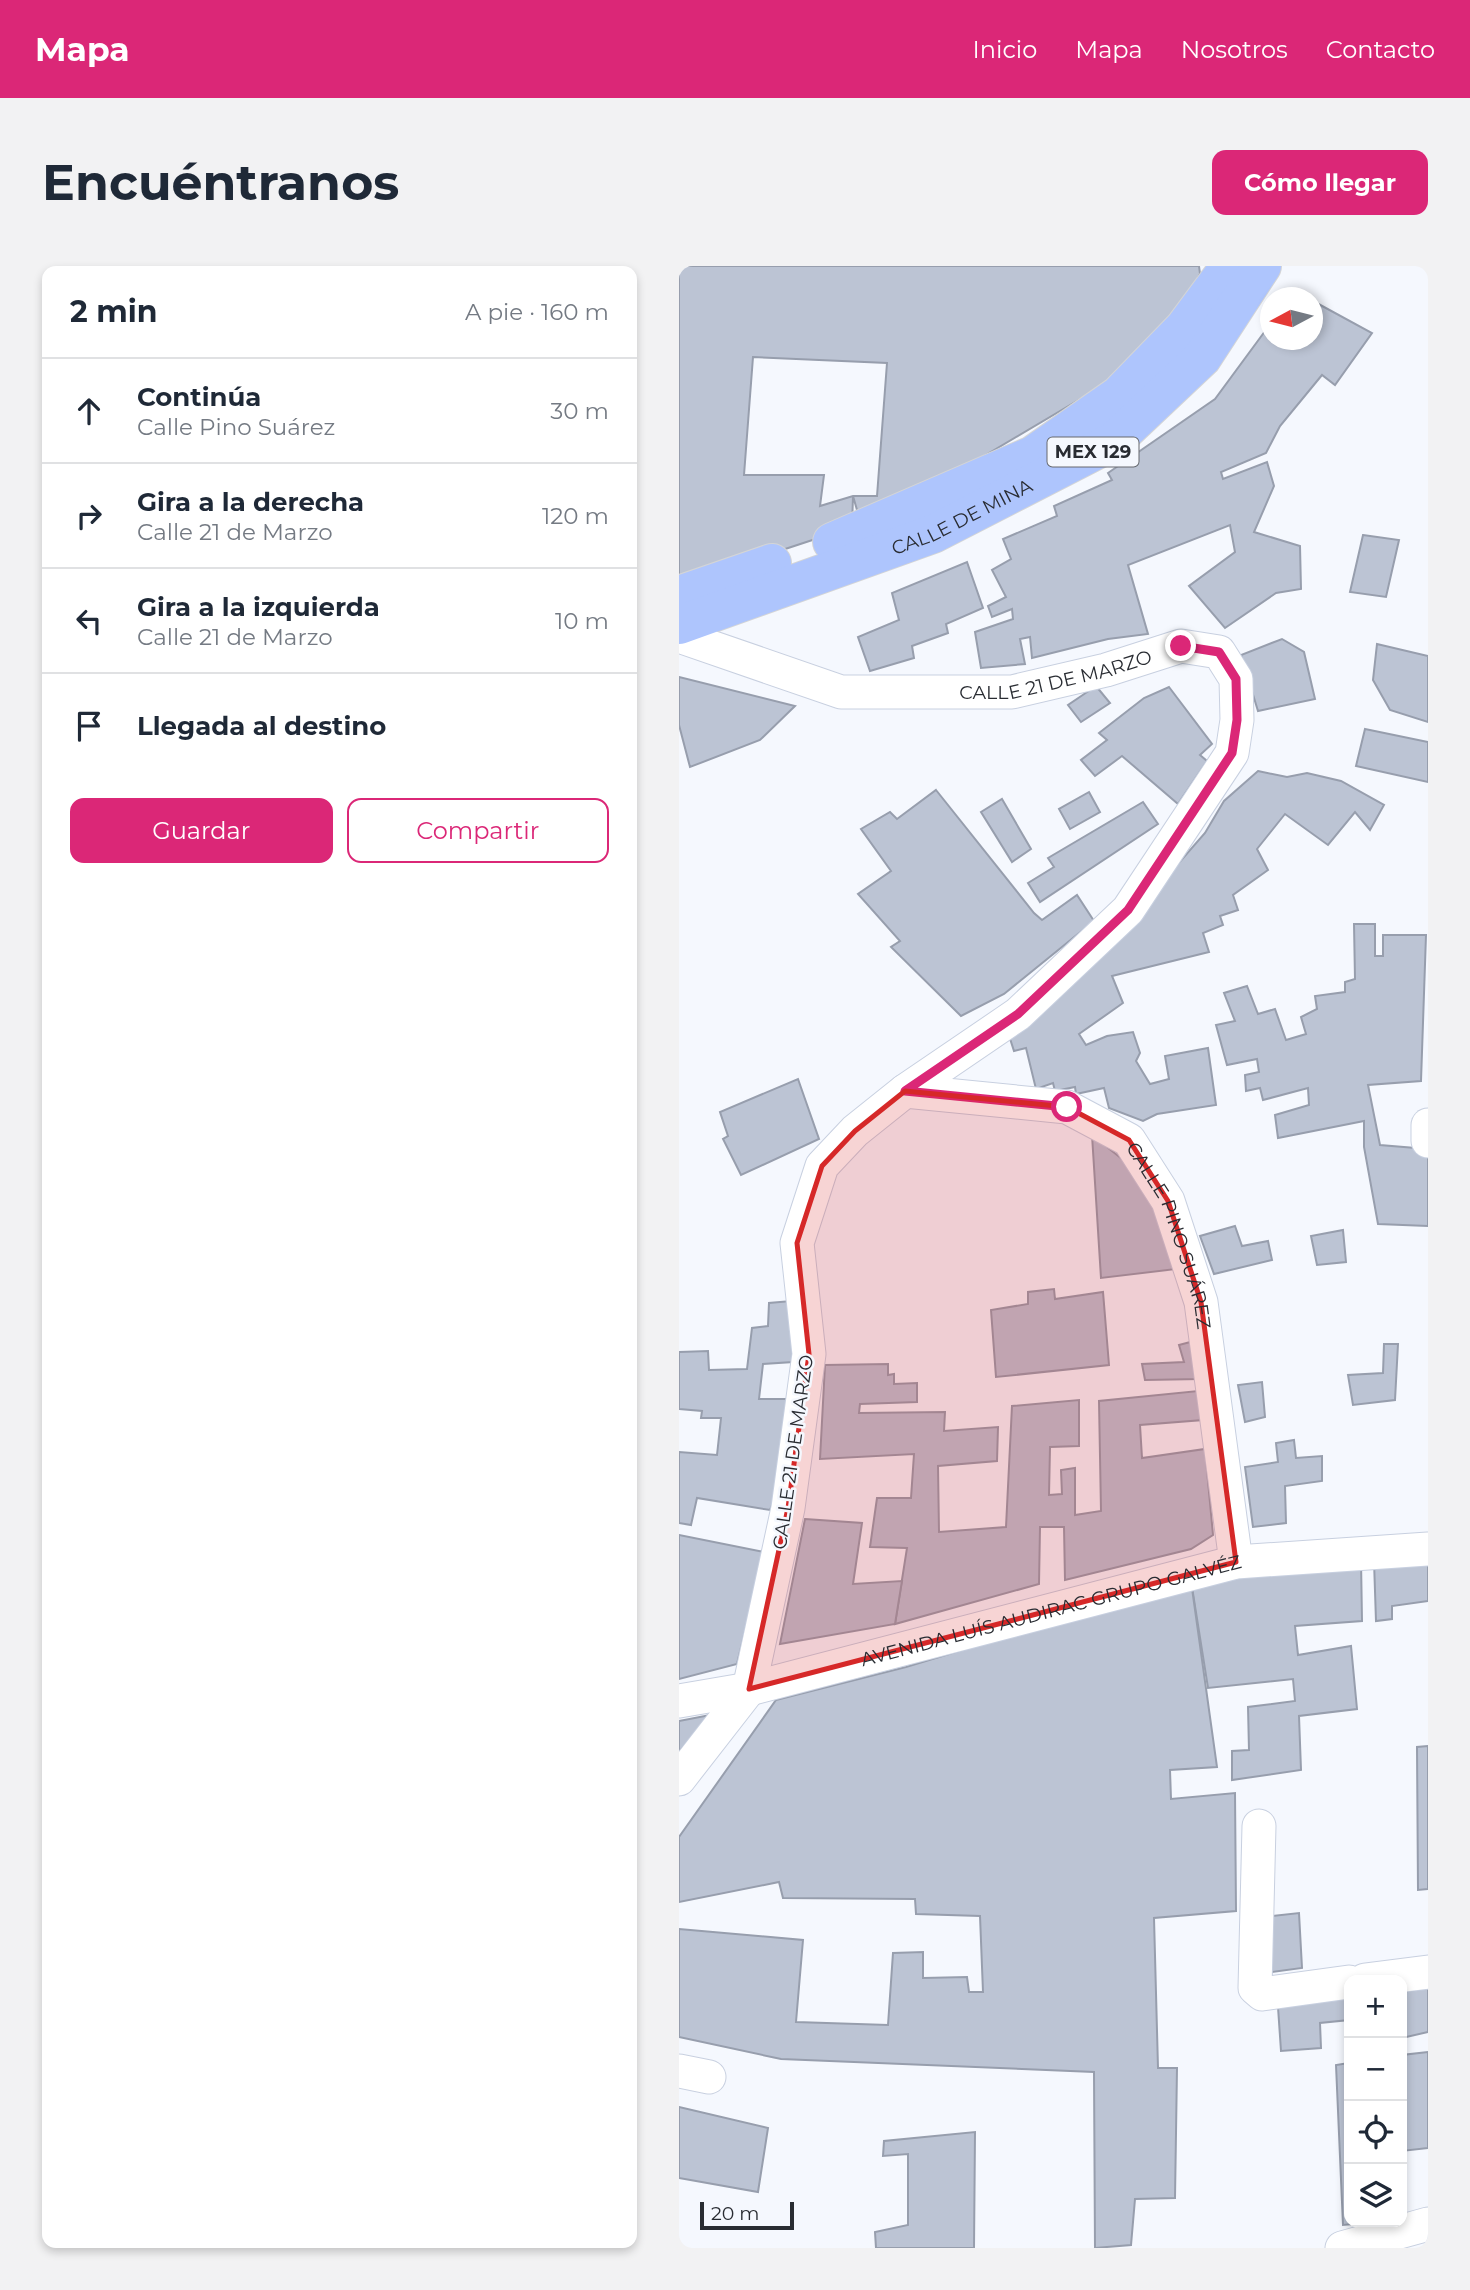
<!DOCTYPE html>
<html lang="es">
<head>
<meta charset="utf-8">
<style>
	body { margin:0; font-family:Montserrat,sans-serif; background:#f2f2f3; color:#1f2937 }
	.controls { position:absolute; right:21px; bottom:21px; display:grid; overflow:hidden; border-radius:14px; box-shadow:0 4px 10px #0003 }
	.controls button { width:63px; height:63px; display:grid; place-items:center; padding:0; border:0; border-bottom:2px solid #e0e1e3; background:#fff; color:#1f2937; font:35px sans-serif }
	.compass { position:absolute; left:581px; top:21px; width:63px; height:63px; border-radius:50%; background:#fff; box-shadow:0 4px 10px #0003; rotate:263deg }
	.scale { position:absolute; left:21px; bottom:18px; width:94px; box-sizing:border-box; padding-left:7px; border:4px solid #292c32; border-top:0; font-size:19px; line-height:24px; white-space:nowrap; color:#292c32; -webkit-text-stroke:5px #f5f8fe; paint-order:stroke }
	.stop { position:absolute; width:21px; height:21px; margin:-16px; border:5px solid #db2777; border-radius:50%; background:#fff }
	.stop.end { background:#db2777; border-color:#fff; box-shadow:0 2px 7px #0008 }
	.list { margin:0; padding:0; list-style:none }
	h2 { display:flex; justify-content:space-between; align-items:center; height:91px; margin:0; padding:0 28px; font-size:30px }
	h2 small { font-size:23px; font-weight:400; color:#747a83 }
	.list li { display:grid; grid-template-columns:46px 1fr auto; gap:21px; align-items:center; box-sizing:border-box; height:105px; padding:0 28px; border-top:2px solid #e0e1e3 }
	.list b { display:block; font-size:26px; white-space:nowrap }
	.list p { margin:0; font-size:23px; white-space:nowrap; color:#747a83 }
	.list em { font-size:23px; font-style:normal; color:#747a83 }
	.actions { display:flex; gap:14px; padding:21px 28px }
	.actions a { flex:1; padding:16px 0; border:2px solid #db2777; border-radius:14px; text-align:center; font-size:24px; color:#db2777 }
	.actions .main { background:#db2777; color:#fff }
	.icon { flex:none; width:38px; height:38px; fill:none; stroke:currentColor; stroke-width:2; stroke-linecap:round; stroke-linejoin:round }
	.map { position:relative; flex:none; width:749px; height:1982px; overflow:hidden; border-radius:14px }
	header { display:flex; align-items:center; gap:42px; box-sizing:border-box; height:98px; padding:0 35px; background:#db2777; color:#fff }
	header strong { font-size:33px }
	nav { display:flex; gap:38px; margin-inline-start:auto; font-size:24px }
	.intro { display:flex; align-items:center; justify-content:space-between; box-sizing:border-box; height:168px; padding:0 42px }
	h1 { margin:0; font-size:49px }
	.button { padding:18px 32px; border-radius:14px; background:#db2777; color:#fff; font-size:24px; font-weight:700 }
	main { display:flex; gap:42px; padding:0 42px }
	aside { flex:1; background:#fff; border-radius:14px; box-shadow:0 4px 10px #0003 }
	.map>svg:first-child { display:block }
</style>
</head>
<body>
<header>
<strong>Mapa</strong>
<nav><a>Inicio</a><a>Mapa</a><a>Nosotros</a><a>Contacto</a></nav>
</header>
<div class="intro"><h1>Encuéntranos</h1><a class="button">Cómo llegar</a></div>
<main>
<aside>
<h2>2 min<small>A pie · 160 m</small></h2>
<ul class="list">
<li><svg class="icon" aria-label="ahead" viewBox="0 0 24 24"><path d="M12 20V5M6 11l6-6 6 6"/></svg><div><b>Continúa</b><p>Calle Pino Suárez</p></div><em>30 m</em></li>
<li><svg class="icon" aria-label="right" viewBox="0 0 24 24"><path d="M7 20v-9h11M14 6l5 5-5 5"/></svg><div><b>Gira a la derecha</b><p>Calle 21 de Marzo</p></div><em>120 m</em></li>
<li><svg class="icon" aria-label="left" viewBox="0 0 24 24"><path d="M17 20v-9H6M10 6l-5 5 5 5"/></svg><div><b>Gira a la izquierda</b><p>Calle 21 de Marzo</p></div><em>10 m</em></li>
<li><svg class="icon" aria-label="arrive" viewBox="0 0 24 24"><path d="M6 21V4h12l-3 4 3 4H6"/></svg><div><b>Llegada al destino</b></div></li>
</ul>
<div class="actions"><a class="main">Guardar</a><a>Compartir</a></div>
</aside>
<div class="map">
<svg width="749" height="1982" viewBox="0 0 749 1982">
	<rect width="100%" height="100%" fill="#f5f8fe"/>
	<g fill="#bcc4d4" stroke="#979ead" stroke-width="2" fill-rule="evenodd">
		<path d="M0,0H520L521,8L509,32L462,97L236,231L182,258L174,230L173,261L0,318ZM74,91L208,97L198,230H174L141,240L145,209H65Z"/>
		<polygon points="634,35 693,67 656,119 643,109 601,160 587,187 542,206 544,213 588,196 595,220 575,266 621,280 622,323 597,327 546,362 510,320 556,286 551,259 449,299 469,368 429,373 353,392 351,371 341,373 346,398 302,402 296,366 334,353 333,343 313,351 309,340 327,331 313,304 332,293 324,273 378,250 375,240 433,214 429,207 536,133 592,57 592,74 634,74"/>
		<polygon points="684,269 720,274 707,331 671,326"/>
		<polygon points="288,296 304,342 267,358 269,367 233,380 235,392 191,405 179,371 220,354 213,327"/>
		<polygon points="603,373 625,386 636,433 579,445 562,389"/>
		<polygon points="698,378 749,390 749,456 711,444 694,414"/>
		<polygon points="0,411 116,440 81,474 11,501 0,459"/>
		<polygon points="417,420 431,437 402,456 389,439"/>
		<polygon points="490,421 533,478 521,489 528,495 499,538 443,490 416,510 402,494 428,474 420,467 465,432"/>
		<polygon points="686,463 749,476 749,516 677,500"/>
		<polygon points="579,505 608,511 628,507 662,515 705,539 691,564 676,546 649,579 606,548 578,583 589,604 554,629 559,644 541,650 544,659 524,667 530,686 433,710 444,737 400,768 407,779 428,770 454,766 461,787 457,795 471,818 490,813 486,790 529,782 537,839 478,848 464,855 430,842 425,822 397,828 396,821 376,825 374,817 357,823 347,782 335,785 326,757 471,630 526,567 545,535"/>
		<polygon points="257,524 355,647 363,654 398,629 415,655 325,728 282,750 212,681 221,675 179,628 212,605 182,563 211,546 218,553"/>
		<polygon points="410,526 421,546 391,563 380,543"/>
		<polygon points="323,533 352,583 333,596 302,546"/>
		<polygon points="464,536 479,558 361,636 349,617 375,601 369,592"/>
		<polygon points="675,658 696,658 696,690 704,690 704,669 747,669 742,815 689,819 701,879 749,883 749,960 699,958 685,881 685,855 599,872 596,849 630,839 629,822 584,834 581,822 567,825 566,809 580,806 578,793 548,799 537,759 556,755 545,727 568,720 579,748 596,743 607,774 627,768 622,751 638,743 636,730 666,726 666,716 676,713"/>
		<polygon points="119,813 140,873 62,909 44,873 49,870 41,846"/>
		<polygon points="413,869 443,893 469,926 497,1003 422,1012"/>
		<polygon points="556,960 563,980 589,975 593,994 535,1008 521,970"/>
		<polygon points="664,964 667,996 638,999 632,970"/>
		<polygon points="375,1023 376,1033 424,1026 430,1099 317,1111 312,1044 349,1038 349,1026"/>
		<polygon points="112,1035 114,1096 84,1098 80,1133 110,1133 103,1215 91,1244 18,1232 12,1259 0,1257 0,1186 38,1189 42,1152 22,1152 23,1145 0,1143 0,1086 29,1085 30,1104 68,1103 73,1062 89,1060 90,1037"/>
		<polygon points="515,1075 521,1113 466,1114 463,1098 505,1096 500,1079"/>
		<polygon points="705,1078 719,1078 716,1134 674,1139 669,1109 704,1107"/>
		<polygon points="209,1098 209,1109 215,1108 215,1118 238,1117 238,1136 181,1138 180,1147 266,1146 265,1165 319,1161 318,1195 259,1200 260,1266 327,1261 333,1140 400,1134 400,1180 371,1181 370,1229 383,1228 382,1204 396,1202 396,1249 422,1245 420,1135 519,1125 524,1154 461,1159 463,1192 526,1183 534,1269 512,1283 386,1314 385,1261 361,1261 360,1318 216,1358 228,1282 191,1281 198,1232 232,1232 235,1188 141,1193 146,1099"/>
		<polygon points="583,1116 586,1151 566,1156 559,1119"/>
		<polygon points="615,1174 617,1192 643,1190 643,1215 606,1220 607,1257 574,1261 566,1201 599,1196 597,1177"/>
		<polygon points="126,1253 183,1257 174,1318 223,1315 216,1358 101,1378"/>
		<polygon points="0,1269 85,1286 58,1398 0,1413"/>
		<polygon points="749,1291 749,1335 713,1340 713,1353 697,1355 695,1295"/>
		<polygon points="682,1294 683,1355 616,1360 619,1389 672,1380 678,1443 620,1450 622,1504 553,1514 553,1485 570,1484 569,1441 616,1435 614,1413 529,1422 512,1315"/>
		<polygon points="512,1315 538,1501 491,1504 492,1533 556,1527 557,1645 475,1652 479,1802 498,1802 496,1932 456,1933 452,1979 416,1982 415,1806 102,1793 0,1771 0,1663 124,1674 117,1756 209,1759 214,1687 244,1686 244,1712 288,1711 290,1726 304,1726 301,1650 237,1648 236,1633 104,1632 100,1616 0,1636 0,1571 97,1434 227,1401"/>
		<polygon points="31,1449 0,1486 0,1455"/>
		<polygon points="749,1480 749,1623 739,1624 738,1481"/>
		<polygon points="620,1647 623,1702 586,1707 584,1651"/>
		<polygon points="749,1722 749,1766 723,1772 723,1726"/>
		<polygon points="670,1732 670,1754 641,1757 642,1782 602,1785 599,1741"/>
		<polygon points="749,1786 749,1882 723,1885 723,1789"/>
		<polygon points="670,1797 670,1956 698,1956 664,1959 657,1799"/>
		<polygon points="0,1841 89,1862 79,1926 0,1912"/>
		<polygon points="296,1866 295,1982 197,1982 196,1966 229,1959 229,1888 204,1890 205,1875"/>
	</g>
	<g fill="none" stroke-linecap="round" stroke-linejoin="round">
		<g stroke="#c8d0e0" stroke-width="35">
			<g id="street">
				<path id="s1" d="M0,370L162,426H333L427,404L502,380L540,386L557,413L558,454L553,487L449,644L339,748L226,825L176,865L143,900L118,977L130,1088L109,1242L70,1423L0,1513"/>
				<path id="s2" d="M226,825L388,841L450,874L489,935L522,1036L557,1296"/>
				<polyline points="749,859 749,875"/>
				<path id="s3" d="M0,1435L70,1423L557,1296L749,1283"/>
				<polyline points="580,1560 576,1722 583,1728 670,1716"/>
				<polyline points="686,1714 749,1706"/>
				<polyline points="0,1805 30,1811"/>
				<polyline points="663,1982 749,1958"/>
			</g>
		</g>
		<g stroke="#d4d5d6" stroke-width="40">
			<g id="primary">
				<polyline points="153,276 354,189 440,129 505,62 551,0"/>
				<polyline points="0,329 93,297"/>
				<path id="s4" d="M0,359L254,268L435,175L523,92L583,0"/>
			</g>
		</g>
		<use href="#street" stroke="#fff" stroke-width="33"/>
		<use href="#primary" stroke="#aec5fd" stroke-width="38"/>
	</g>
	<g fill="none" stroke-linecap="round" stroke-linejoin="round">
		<polyline stroke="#db2777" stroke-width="9" points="388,841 226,825 339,748 449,644 553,487 558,454 557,413 540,386 502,380"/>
	</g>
	<path fill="#d62828" fill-opacity="0.2" stroke="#d62828" stroke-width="5" stroke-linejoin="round" d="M226,825L388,841L450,874L489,935L522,1036L557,1296L70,1423L109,1242L130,1088L118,977L143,900L176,865Z"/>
	<g text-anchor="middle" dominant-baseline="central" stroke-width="5" stroke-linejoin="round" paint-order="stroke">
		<rect fill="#f5f8fe" stroke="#66696f" stroke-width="2" x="368.5" y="171.5" width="91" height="29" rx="5"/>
		<g font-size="18" font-weight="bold" fill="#292c32">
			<text x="414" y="186">MEX 129</text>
		</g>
		<g font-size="19" fill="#292c32" stroke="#f5f8fe">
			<text stroke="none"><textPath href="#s4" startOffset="303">CALLE DE MINA</textPath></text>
			<text stroke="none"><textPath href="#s1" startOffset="388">CALLE 21 DE MARZO</textPath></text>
			<text stroke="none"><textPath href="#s2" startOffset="338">CALLE PINO SUÁREZ</textPath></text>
			<text transform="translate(114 1186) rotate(-82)">CALLE 21 DE MARZO</text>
			<text stroke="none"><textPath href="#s3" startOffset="383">AVENIDA LUÍS AUDIRAC GRUPO GALVÉZ</textPath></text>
		</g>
	</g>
</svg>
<div class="controls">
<button>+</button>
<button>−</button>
<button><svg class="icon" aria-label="locate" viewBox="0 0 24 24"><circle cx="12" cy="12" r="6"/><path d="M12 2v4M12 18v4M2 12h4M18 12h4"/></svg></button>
<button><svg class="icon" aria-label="layers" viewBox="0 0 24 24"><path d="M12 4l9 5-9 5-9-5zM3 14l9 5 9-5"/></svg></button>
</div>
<svg class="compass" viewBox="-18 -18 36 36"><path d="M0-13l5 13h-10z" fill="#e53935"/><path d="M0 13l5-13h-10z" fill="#747a83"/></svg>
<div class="scale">20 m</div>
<div class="stop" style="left:388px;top:841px"></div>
<div class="stop end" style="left:502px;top:380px"></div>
</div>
</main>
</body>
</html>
